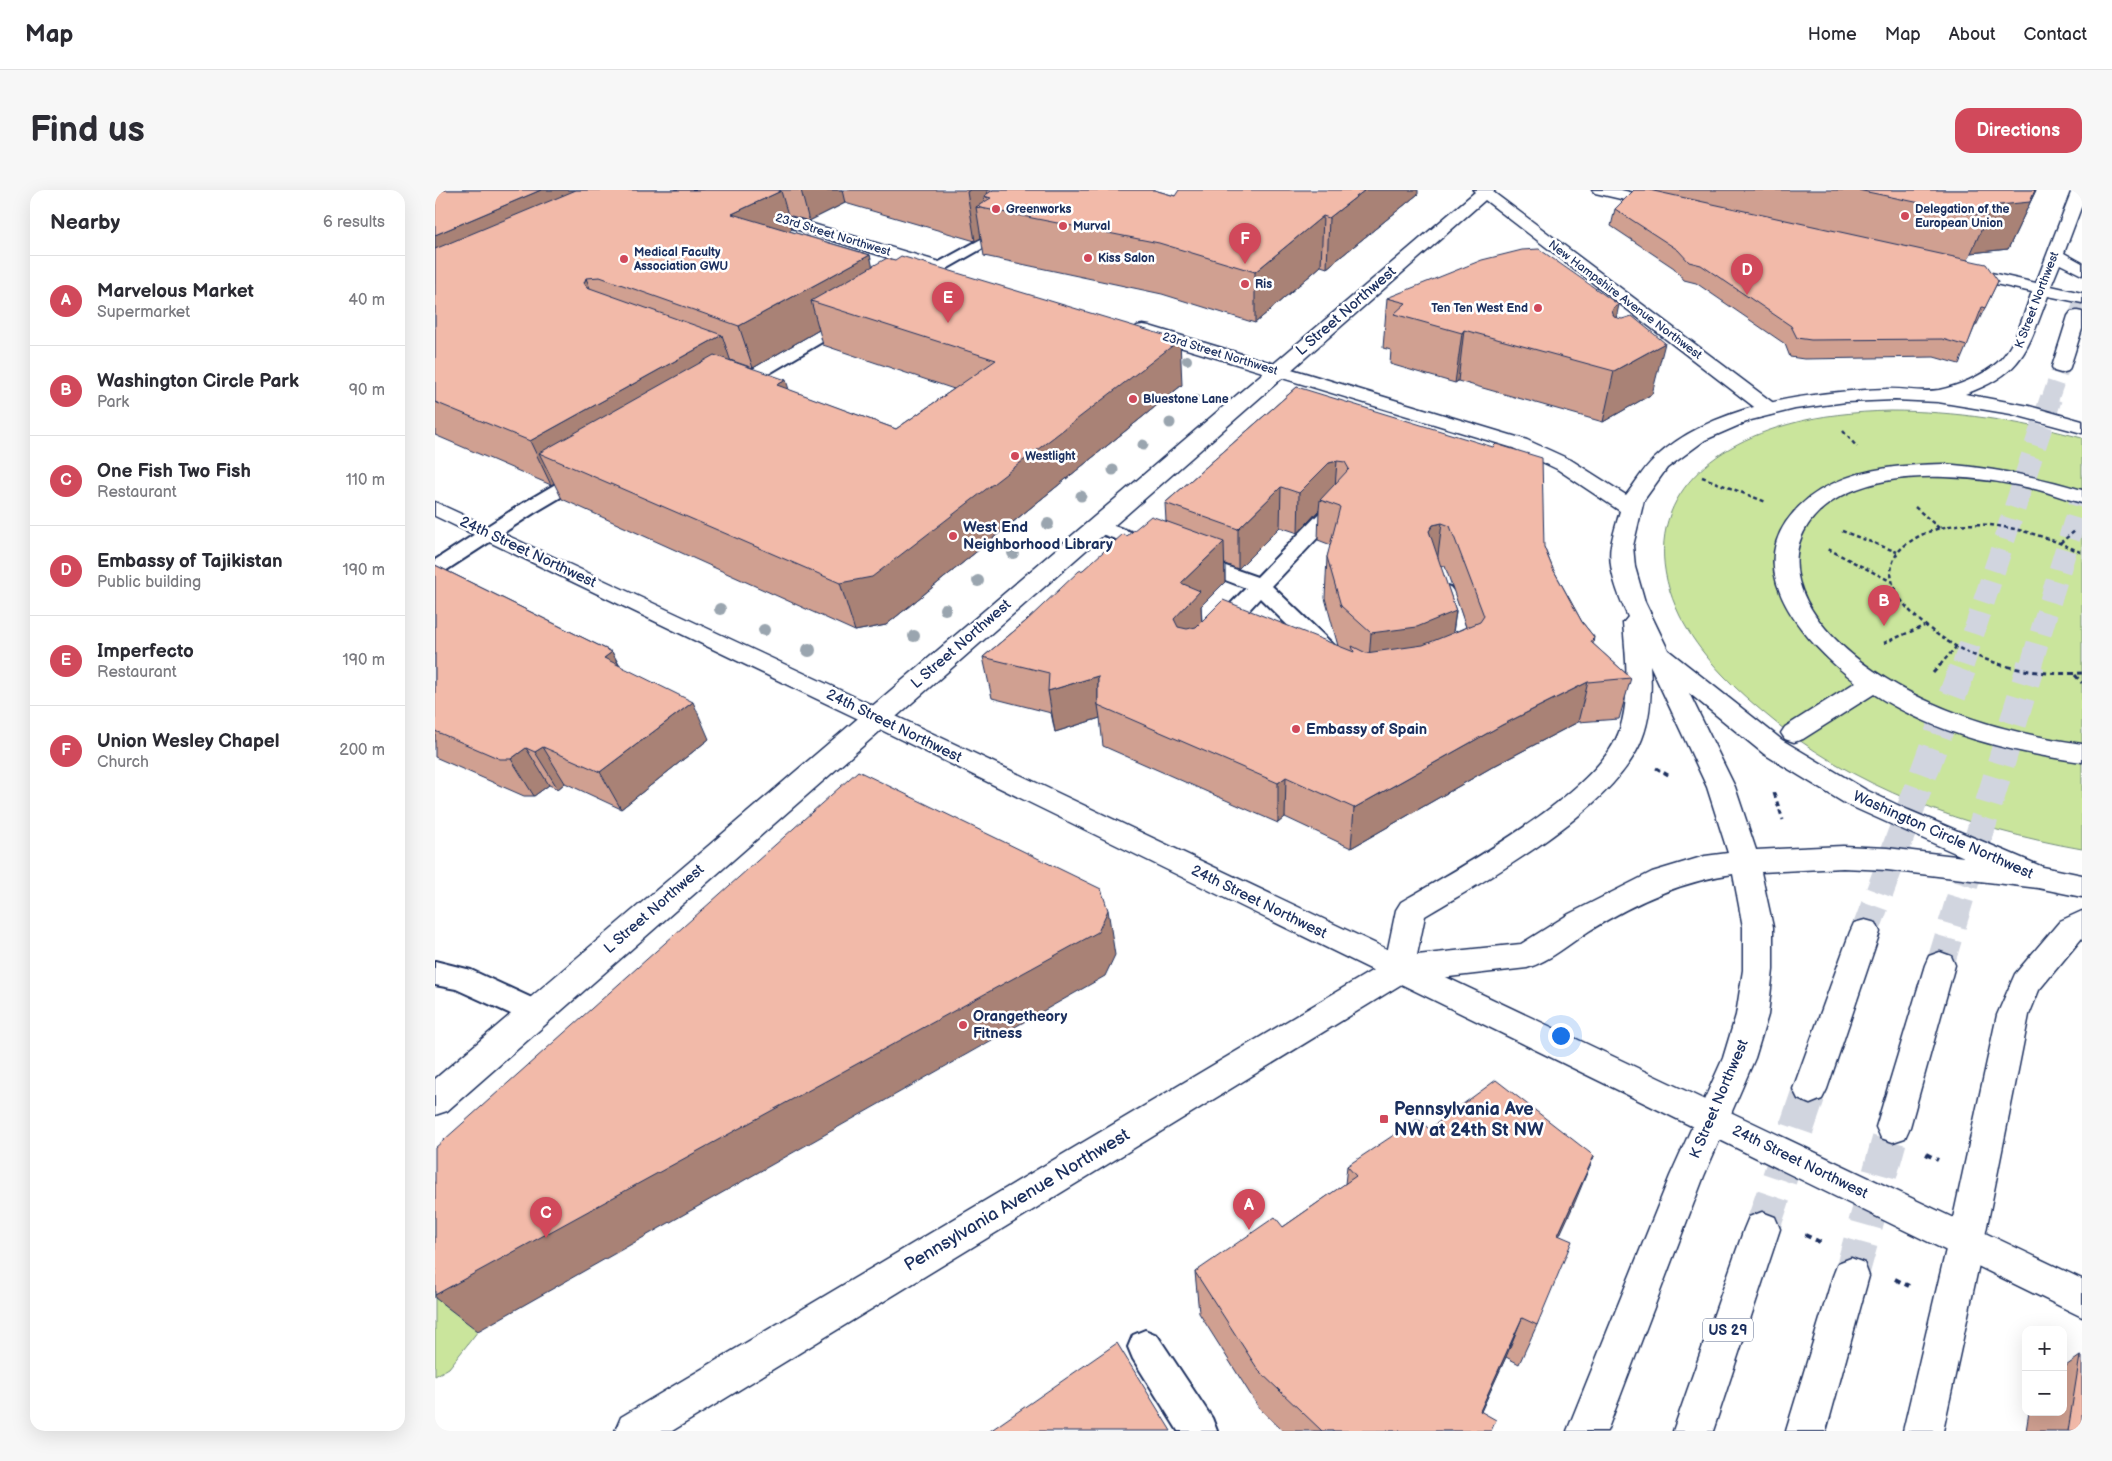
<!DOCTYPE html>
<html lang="en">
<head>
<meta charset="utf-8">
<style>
	body { margin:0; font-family:"Balsamiq Sans",sans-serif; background:#f7f7f7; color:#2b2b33 }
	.controls { position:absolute; right:15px; bottom:15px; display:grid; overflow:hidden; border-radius:10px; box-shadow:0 5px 20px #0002 }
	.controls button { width:45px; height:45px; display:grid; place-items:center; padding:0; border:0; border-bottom:1px solid #e1e1e2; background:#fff; color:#2b2b33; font:25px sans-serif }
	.you { position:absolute; left:1125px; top:845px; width:18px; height:18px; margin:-12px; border:4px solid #fff; border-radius:50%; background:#1a73e8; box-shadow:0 0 0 8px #1a73e833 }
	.badge { display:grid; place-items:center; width:32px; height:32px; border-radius:50%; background:#d1495b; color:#fff; font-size:16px; font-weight:700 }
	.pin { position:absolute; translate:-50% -41px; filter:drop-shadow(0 1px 2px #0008) }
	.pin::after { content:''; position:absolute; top:26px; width:18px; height:15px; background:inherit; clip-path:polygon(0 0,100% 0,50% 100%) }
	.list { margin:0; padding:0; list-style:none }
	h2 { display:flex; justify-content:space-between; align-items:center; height:65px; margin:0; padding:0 20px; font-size:21px }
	h2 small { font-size:16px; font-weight:400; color:#7c7c81 }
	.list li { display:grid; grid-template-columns:32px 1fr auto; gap:15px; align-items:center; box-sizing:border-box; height:90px; padding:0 20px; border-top:1px solid #e1e1e2 }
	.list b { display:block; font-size:19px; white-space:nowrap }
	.list p { margin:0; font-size:16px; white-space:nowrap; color:#7c7c81 }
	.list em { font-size:16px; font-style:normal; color:#7c7c81 }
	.map { position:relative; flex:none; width:1647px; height:1241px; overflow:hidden; border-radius:15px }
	header { display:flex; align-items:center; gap:30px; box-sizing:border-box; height:70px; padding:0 25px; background:#fff; border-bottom:1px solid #e1e1e2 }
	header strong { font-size:24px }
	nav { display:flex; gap:28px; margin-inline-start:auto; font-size:18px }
	.intro { display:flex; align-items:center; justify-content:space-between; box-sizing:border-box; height:120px; padding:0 30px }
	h1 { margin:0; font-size:35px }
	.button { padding:12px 22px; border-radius:15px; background:#d1495b; color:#fff; font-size:18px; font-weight:700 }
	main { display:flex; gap:30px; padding:0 30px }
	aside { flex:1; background:#fff; border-radius:15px; box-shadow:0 5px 20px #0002 }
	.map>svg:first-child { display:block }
</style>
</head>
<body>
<header>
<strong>Map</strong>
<nav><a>Home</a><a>Map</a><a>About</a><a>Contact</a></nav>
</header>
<div class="intro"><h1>Find us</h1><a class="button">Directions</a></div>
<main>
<aside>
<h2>Nearby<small>6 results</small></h2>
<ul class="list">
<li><span class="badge">A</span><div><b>Marvelous Market</b><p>Supermarket</p></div><em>40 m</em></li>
<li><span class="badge">B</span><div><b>Washington Circle Park</b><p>Park</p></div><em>90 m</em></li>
<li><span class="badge">C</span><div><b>One Fish Two Fish</b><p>Restaurant</p></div><em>110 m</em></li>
<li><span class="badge">D</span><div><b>Embassy of Tajikistan</b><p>Public building</p></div><em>190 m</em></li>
<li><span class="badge">E</span><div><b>Imperfecto</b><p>Restaurant</p></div><em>190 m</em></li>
<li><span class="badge">F</span><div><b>Union Wesley Chapel</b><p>Church</p></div><em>200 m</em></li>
</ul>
</aside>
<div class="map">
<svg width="1647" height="1241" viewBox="0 0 1647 1241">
	<rect width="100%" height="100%" fill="#fff"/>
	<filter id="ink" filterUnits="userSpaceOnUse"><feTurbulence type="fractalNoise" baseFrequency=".02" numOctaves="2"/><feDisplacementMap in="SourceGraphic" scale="10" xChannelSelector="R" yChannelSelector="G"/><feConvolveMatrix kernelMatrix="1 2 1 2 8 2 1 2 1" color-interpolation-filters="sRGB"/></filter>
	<g filter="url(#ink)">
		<g fill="#cae59c" stroke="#728a7d">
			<path d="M1455,221C1520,221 1584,231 1647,248V659C1534,639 1416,598 1328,522C1296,495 1264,464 1245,426C1198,330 1257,261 1351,235C1385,225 1420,222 1455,221Z"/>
			<polygon points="0,1012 7,1030 43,1141 14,1178 0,1186"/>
		</g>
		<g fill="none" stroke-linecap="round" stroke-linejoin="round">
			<g stroke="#d1d5df" stroke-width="17" stroke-dasharray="17 9" stroke-linecap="butt">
				<polyline points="1642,126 1647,113"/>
				<polyline points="1615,209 1626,177"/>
			</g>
			<g stroke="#d1d5df" stroke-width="22" stroke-dasharray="22 11" stroke-linecap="butt">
				<polyline points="1528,475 1616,208"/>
				<polyline points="1596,475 1647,306"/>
			</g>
			<g stroke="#d1d5df" stroke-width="28" stroke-dasharray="28 14" stroke-linecap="butt">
				<polyline points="1430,742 1529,474"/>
				<polyline points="1505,775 1596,474"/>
			</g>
			<g stroke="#d1d5df" stroke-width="35" stroke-dasharray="35 18" stroke-linecap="butt">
				<polyline points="1327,1039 1375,899"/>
				<polyline points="1416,1086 1458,937"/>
			</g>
			<g stroke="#1b2f5e" stroke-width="4">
				<g id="lane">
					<polygon points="559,42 564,43 566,46 564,49 485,94 475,94 472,91 475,88"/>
					<polygon points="413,125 419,127 421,130 419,133 303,202 297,203 291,202 288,198 291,194 407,127"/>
					<polygon points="153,277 160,279 162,283 160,287 99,323 7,383 0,385 0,370 85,315 146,279"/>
					<polygon points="900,312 907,314 910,318 907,322 837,396 907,463 910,468 907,473 899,475 891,473 825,408 790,446 782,448 774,446 771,441 774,436 811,398 751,375 748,371 751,367 758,365 765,367 822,387 893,314"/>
					<polygon points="662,330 727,353 730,357 727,361 720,363 655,340 652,336 655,332"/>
					<path d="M1008,395L1015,397L1019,402L1040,466C1034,475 1024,477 1014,474L1011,469L1017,463L997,402L1001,397Z"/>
					<polygon points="0,771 36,780 110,814 114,823 110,832 100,835 21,799 0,795"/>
					<polygon points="710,1140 722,1145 777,1228 782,1241 743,1241 698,1169 693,1157 698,1145"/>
				</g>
			</g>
			<g stroke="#1b2f5e" stroke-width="3">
				<g id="street">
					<path d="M1509,274C1556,278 1602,286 1647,300V313C1635,310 1623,306 1611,302C1578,293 1544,288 1510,287C1357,281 1304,388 1439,481C1501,523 1572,543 1647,554V572C1575,562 1501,544 1439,504L1368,549L1359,552L1350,549L1346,543L1350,537L1421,492C1377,458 1311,391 1351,332C1363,315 1379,302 1397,294C1432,277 1471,275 1509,274Z"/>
					<polygon points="0,312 450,521 1647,1089 1647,1127 432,533 0,326"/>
				</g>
			</g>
			<g stroke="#1b2f5e" stroke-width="3">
				<polygon id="secondary" points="1038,0 1060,0 1058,2 1341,215 1344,219 1341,223 1334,225 1327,223 1050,10 12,921 0,925 0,889 1040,2"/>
			</g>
			<g stroke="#1b2f5e" stroke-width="3">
				<g id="primary">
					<polygon points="241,0 265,0 511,74 513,78 511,82 499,82 244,3"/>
					<polygon points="1157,0 1186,0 1234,11 1237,14 1234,17 1229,19 1160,3"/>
					<path d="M1637,0H1647V15L1629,63L1647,73V85L1625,74L1616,96L1647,103V113L1613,106C1592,160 1589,183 1530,204L1594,216L1647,231V243L1576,224L1503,212L1460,210L1411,212L1360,219L1316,230L1270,250L1232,278L1209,310L1198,356L1200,377L1210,412L1233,460L1347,550L1431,600L1473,620L1608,677L1647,685V707L1603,698L1452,680L1408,678L1326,682L1338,737V780L1333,825L1320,868L1269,986L1172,1241H1132L1235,986L1288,868L1301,825L1308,780V737L1298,684C1246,691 1199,713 1154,741C1134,754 1115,771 1092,778L970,792L237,1241H180L186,1227L950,773L961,720L966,712C1022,679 1162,604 1184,542C1196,507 1191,469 1188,433L1193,427C1184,407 1172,378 1176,355C1178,344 1182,332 1185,321L1122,279L1078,258L702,144L699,140L702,136L708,135L714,136L1092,250L1136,270L1191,305C1200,294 1208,279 1219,269C1278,214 1373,202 1451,199C1467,198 1487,203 1504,200C1523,196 1547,186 1562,173C1581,156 1588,125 1597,102L1519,85L1517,81L1519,77L1525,76L1601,93ZM1215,475L1272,597L1293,663L1270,666L1217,682L1134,724L1086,754L982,765L990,726C1054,688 1171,624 1204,556C1216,531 1217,502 1215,475ZM1254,503L1329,564L1411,614L1529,667L1452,658L1408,656L1321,660L1300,597Z"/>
					<polygon points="1647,721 1647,748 1604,800 1594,825 1549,1051 1508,1241 1468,1241 1513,1051 1562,825 1580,784 1625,731"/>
				</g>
			</g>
			<g stroke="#1b2f5e" stroke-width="3">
				<g id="highway">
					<polygon points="1642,121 1647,122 1647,139 1635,177 1633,181 1626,183 1619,181 1617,177 1633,126 1636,122"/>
					<polygon points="1430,730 1441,733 1445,742 1392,899 1387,909 1375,914 1363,909 1358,899 1415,742 1419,733"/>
					<polygon points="1505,762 1516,766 1520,775 1475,937 1470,948 1458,952 1446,948 1441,937 1490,775 1494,766"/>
					<polygon points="1327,1022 1340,1027 1345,1039 1278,1241 1238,1241 1309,1039 1314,1027"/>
					<polygon points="1416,1068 1429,1073 1434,1086 1391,1241 1351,1241 1398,1086 1403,1073"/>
				</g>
			</g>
			<g stroke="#1b2f5e" stroke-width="2.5" stroke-dasharray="4 3" stroke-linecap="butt">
				<polyline points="1408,241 1422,257"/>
				<polyline points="1267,287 1331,312"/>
				<polyline points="1480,317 1504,338"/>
				<polyline points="1407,341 1462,362"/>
				<polyline points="1625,353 1640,341"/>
				<polyline points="1393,359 1457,392"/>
				<polyline points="1449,453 1489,436"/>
				<polyline points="1505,475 1521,457"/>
				<path d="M1567,475C1553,470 1538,466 1524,458C1498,444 1441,404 1460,367C1464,359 1471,354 1479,349C1529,319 1599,340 1647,363"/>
			</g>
			<g stroke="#1b2f5e" stroke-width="3" stroke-dasharray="5 4" stroke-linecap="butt">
				<path d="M1563,474C1591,482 1618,485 1647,483"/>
				<polyline points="1498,483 1506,474"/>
				<polyline points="1640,485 1647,493"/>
				<polyline points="1221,578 1235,586"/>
				<polyline points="1339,603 1348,630"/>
			</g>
			<g stroke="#1b2f5e" stroke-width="4" stroke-dasharray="6 5" stroke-linecap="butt">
				<polyline points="1491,964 1503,970"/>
				<polyline points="1370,1045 1387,1053"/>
				<polyline points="1460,1089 1474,1096"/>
			</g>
			<use href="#lane" fill="#fff" fill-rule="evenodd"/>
			<use href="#street" fill="#fff" fill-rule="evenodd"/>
			<use href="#secondary" fill="#fff" fill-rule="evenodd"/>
			<use href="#primary" fill="#fff" fill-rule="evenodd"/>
			<use href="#highway" fill="#fff" fill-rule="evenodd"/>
		</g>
		<g fill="#9aa5af">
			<circle cx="752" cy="170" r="5"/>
			<circle cx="762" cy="210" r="5"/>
			<circle cx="735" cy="233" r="5.5"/>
			<circle cx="708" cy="255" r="5.5"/>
			<circle cx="678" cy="280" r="5.5"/>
			<circle cx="646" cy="306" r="5.5"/>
			<circle cx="613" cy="334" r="6"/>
			<circle cx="578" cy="363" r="6"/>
			<circle cx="543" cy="391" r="6"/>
			<circle cx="285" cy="419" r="6"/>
			<circle cx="510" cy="419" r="6"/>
			<circle cx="329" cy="440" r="6"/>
			<circle cx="479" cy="446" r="6"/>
			<circle cx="374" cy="460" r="7"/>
		</g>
		<g fill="#d0a091" stroke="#1b2f5e" fill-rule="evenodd">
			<path d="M0,0H719L740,6L983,4L892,78L886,76L820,133L727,104L549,66L546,48L540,51L410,13L374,31L353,25L357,39L354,41L435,65L437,76L747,195L451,435L420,441L127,309L119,293L116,295L0,245ZM384,140L388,155L519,199L461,239L354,200L295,170L318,178Z"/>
			<polygon points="1199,0 1601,0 1573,59 1536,63 1533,70 1563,91 1541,136 1540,136 1524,174 1499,167 1369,169 1355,167 1350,154 1261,93 1249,90 1239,78 1176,36 1180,19"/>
			<polygon points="952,108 1181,127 1217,204 1168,232 1023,191 1020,193 955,174 956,160 948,158"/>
			<path d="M862,197L1109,357L1118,379L1147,432L1159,447L1158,454L1196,488L1184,529L1143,532L1059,576L916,658L850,627L843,633L668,556L665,528L620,542L616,523L557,508L548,467L590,432L648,380L692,346L731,331L730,313ZM884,320L883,350L896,355L892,367L890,408L903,456L767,431L766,416L790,392V374L803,379L845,337L863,343ZM1005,375L1010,376L1031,437L1018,443L1021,421Z"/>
			<polygon points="0,375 177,462 185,476 274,549 186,619 130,593 123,599 114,595 99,606 89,606 0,567"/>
			<polygon points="994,939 1159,966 1124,1045 1102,1135 1084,1174 1071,1167 1046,1221 1056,1241 848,1241 824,1218 764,1123 760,1082 848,1037 910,994 912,976"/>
			<polygon points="1645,1166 1647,1241 1591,1241 1594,1222 1628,1222 1628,1178"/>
		</g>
		<g fill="#a98276" stroke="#1b2f5e">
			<polygon points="106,0 174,0 0,94 0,45"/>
			<polygon points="366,0 407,0 410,13 374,31"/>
			<polygon points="535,0 552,0 553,8 549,6 551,19 541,17 546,48 540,51 532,2"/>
			<polygon points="930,0 983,0 983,4 892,78 894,28"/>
			<polygon points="1600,0 1601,0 1573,59 1536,63 1552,27 1544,17"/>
			<polygon points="346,1 357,39 309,64 297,24"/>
			<polygon points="888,26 886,76 820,133 820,82"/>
			<polygon points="435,65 444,106 376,111 384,140 318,178 304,136"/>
			<polygon points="151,88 167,129 149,93"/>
			<polygon points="1184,115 1173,165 1177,121 1179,117"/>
			<polygon points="1029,140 1023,191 1020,193 1027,143"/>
			<polygon points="287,145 301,187 104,263 119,293 116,295 95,251"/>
			<polygon points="745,150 747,195 451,435 420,441 405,393"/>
			<polygon points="1230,153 1217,204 1168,232 1179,181"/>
			<polygon points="351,190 365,235 342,195"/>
			<polygon points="902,271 899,310 885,310 884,320 863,343 864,303 894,273"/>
			<polygon points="846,297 845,337 803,379 803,339"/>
			<polygon points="1007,333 1002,373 994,341 998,335"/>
			<polygon points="789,352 790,392 766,416 767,441 741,470 739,429 746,393"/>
			<polygon points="1021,421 1015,462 933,484 936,443"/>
			<polygon points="177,462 196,499 169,468"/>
			<polygon points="663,486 663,515 665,528 620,542 613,501"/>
			<polygon points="1153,492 1143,532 1059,576 916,658 919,618 1067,535"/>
			<polygon points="258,512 274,549 186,619 165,582"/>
			<polygon points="108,557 130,593 123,599 100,562"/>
			<polygon points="91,558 114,595 99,606 76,569"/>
			<polygon points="851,587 850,627 843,633 843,593"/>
			<polygon points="673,720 680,765 670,786 43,1141 0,1108 0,1105"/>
			<polygon points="1159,966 1140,1012 1105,1088 1123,1045"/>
			<polygon points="1087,1128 1071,1167 1037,1241 1045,1221"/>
		</g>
		<g fill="#f2baa9" stroke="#1b2f5e">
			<polygon points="0,0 106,0 0,45"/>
			<polygon points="141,0 344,0 346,1 297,24 435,65 304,136 165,87 151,88 149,93 152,97 287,145 95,251 0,212 0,59"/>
			<polygon points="558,0 719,0 740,6 744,0 930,0 894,28 888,26 820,82 724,53 541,17 556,8 549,6"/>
			<polygon points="1199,0 1214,0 1551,74 1563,91 1550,118 1547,117 1532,156 1507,149 1376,150 1362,148 1356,136 1266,75 1254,72 1243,60 1180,19"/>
			<polygon points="1423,0 1600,0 1595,12 1544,17 1552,27"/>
			<polygon points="1104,59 1184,115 1179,117 1177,121 1179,127 1187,129 1197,126 1230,153 1179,181 1029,140 1027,143 959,124 971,113 952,108 1047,70 1087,60"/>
			<polygon points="466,66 745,150 437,387 405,393 104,263 279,165 351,190 342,195 461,239 561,170 376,111 452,68 460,70"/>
			<polygon points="862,197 1058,257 1061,254 1107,268 1109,357 1118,379 1147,432 1159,447 1156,452 1196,488 1153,492 1067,535 919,618 851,587 843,593 663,515 663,486 613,501 614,483 548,467 590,432 644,381 648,380 688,344 692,346 716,326 789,352 746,393 765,401 739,429 743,437 752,439 761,437 788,410 919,462 917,456 931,463 988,455 1045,432 1049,426 1015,336 1007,333 998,335 994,341 1021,421 982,437 936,443 906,416 892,367 905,317 885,310 914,279 910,272 902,271 894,273 864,303 846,297 803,339 730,313"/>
			<polygon points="0,375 177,462 169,468 258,512 165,582 108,557 100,562 91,558 76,569 65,569 0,541"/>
			<polygon points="423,581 666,699 673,720 663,742 0,1105 0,958"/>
			<polygon points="1061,890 1159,966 1123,1045 1137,1051 1102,1135 1087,1128 1045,1221 1061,1230 1056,1241 887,1241 824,1181 760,1082 840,1027 848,1037 921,986 912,976 983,929 994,939"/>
			<polygon points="682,1153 736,1241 555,1241"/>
			<polygon points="1645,1166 1647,1167 1647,1241 1633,1241"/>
		</g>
	</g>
	<g fill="#d1495b" stroke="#fff" stroke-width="2">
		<circle cx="561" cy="19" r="5"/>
		<circle cx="1470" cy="26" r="5"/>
		<circle cx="628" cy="36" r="5"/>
		<circle cx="653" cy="68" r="5"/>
		<circle cx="189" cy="69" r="5"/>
		<circle cx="810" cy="94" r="5"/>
		<circle cx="1103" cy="118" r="5"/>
		<circle cx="698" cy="209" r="5"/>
		<circle cx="580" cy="266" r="5"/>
		<circle cx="518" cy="346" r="5"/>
		<circle cx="861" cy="539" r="5"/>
		<circle cx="528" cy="835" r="5"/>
		<rect x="944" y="924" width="10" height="10" rx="2.5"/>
	</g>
	<g text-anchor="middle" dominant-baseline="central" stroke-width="5" stroke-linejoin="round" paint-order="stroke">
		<g font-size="12" font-weight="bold" fill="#1b2f5e" stroke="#fff" text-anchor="start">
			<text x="571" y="19">Greenworks</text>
			<text x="1480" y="19">Delegation of the<tspan x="1480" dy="14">European Union</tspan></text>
			<text x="638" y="36">Murval</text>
			<text x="199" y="62">Medical Faculty<tspan x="199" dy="14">Association GWU</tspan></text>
			<text x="663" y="68">Kiss Salon</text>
			<text x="820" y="94">Ris</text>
			<text x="1093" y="118" text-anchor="end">Ten Ten West End</text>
			<text x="708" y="209">Bluestone Lane</text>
			<text x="590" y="266">Westlight</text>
		</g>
		<g font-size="12" fill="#1b2f5e" stroke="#fff">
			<text transform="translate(398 45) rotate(17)">23rd Street Northwest</text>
			<text transform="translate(1190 110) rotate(37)">New Hampshire Avenue Northwest</text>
			<text transform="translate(1602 110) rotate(-69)">K Street Northwest</text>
			<text transform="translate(785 164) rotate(17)">23rd Street Northwest</text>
		</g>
		<rect fill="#fff" stroke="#5f6d8e" stroke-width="1" x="1268" y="1128.5" width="50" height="23" rx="4"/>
		<g font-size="14" font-weight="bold" fill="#1b2f5e">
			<text x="1293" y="1140">US 29</text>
		</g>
		<g font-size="15" fill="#1b2f5e" stroke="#fff">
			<text transform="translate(911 121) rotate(-41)">L Street Northwest</text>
			<text transform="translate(93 362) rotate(25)">24th Street Northwest</text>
			<text transform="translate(526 454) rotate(-41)">L Street Northwest</text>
			<text transform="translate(459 536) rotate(26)">24th Street Northwest</text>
			<text transform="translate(1508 645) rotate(24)">Washington Circle Northwest</text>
			<text transform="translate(824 712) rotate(26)">24th Street Northwest</text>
			<text transform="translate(219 719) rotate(-41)">L Street Northwest</text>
			<text transform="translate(1284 909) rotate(-67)">K Street Northwest</text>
			<text transform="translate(1365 972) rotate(26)">24th Street Northwest</text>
		</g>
		<g font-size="15" font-weight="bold" fill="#1b2f5e" stroke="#fff" text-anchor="start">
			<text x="528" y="337">West End<tspan x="528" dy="17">Neighborhood Library</tspan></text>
			<text x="871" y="539">Embassy of Spain</text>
			<text x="538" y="826">Orangetheory<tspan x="538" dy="17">Fitness</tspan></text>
		</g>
		<g font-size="18" font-weight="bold" fill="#1b2f5e" stroke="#fff" text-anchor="start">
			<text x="959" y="919">Pennsylvania Ave<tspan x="959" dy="21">NW at 24th St NW</tspan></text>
		</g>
		<g font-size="18" fill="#1b2f5e" stroke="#fff">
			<text transform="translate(582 1010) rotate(-31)">Pennsylvania Avenue Northwest</text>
		</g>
	</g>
</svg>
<div class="controls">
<button>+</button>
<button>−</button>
</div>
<div class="you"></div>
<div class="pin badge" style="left:814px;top:1040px">A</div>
<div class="pin badge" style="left:1449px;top:436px">B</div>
<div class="pin badge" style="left:111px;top:1048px">C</div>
<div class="pin badge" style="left:1312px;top:105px">D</div>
<div class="pin badge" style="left:513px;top:133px">E</div>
<div class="pin badge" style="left:810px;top:74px">F</div>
</div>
</main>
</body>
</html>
